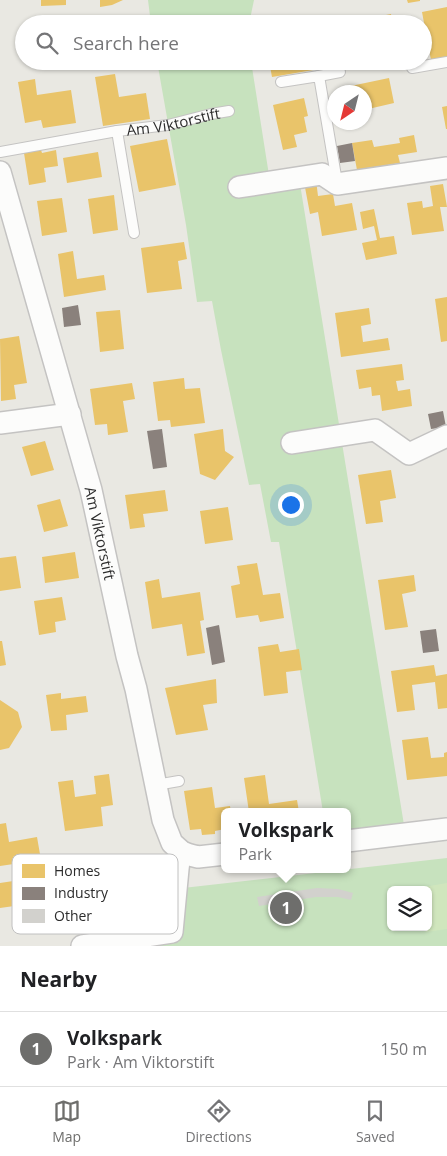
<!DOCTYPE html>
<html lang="en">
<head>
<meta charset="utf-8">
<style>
	body { margin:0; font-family:"Open Sans",sans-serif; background:#f6f6f6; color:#202124 }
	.controls { position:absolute; right:15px; bottom:15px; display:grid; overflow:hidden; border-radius:8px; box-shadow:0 1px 4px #0004 }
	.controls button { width:45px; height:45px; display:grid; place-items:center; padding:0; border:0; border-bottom:1px solid #e0e0e0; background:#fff; color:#202124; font:25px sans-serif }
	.compass { position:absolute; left:327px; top:85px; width:45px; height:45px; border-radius:50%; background:#fff; box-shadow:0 1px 4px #0004; rotate:215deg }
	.you { position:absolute; left:290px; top:504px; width:18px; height:18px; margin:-12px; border:4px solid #fff; border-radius:50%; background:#1a73e8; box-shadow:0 0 0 8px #1a73e833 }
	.badge { display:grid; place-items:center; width:32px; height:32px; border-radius:50%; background:#6e6e6c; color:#fff; font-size:16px; font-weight:700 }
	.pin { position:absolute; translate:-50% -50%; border:2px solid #fff; box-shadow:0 1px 5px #0006 }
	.popup { position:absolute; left:221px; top:808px; width:130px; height:65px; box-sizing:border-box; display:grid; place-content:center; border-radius:8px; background:#fff; filter:drop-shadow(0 1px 4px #0005); font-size:16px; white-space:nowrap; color:#757577 }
	.popup b { font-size:19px; color:#202124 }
	.popup::after { content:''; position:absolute; left:50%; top:100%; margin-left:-10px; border:10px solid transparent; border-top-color:#fff }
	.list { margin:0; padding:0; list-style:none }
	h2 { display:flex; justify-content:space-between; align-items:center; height:65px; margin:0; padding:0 20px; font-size:21px }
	h2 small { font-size:16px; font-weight:400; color:#757577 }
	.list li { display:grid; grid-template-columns:32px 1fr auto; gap:15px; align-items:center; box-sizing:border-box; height:75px; padding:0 20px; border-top:1px solid #e0e0e0 }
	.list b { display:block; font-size:19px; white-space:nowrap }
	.list p { margin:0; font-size:16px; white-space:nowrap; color:#757577 }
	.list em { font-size:16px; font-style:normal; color:#757577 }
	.icon { flex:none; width:28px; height:28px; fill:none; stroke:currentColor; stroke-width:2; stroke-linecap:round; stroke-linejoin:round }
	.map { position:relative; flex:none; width:447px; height:946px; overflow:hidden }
	.search { position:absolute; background:#fff; box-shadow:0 1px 4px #0004; left:15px; right:15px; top:15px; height:55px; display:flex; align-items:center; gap:12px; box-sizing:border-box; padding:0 18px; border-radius:28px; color:#757577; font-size:19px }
	.sheet { height:140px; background:#fff }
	nav { display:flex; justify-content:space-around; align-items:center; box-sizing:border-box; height:70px; border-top:1px solid #e0e0e0; background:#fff; font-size:14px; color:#757577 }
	nav a { display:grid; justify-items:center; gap:2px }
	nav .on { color:#6e6e6c }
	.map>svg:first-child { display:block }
</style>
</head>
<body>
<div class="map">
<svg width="447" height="946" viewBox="0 0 447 946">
	<rect width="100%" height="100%" fill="#e9e8e2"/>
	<g fill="#c7e2be" fill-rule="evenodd">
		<polygon points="148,0 254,0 249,24 151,24"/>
		<polygon points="157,61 251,61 271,188 300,184 404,825 347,830 347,812 323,812 279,542 271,542 260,484 249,485 221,350 212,301 197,302 186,225"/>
		<path d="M447,858V946H156L179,942L183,888ZM391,890H428V927H391Z"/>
	</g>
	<polygon fill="#d0e6bd" points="447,883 447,929 426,932 425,927 428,927 428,890 419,890 418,888"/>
	<g fill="#e9c46a">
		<polygon points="41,0 66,0 66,5 41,6"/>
		<polygon points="100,0 123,0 112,5 100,7"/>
		<polygon points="407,0 420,0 420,1 408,3"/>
		<polygon points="447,7 447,57 431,60 422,12"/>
		<polygon points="391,14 393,24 362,24 361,20"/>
		<polygon points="269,61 337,61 337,66 272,77"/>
		<polygon points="369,61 400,61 400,63 370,68"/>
		<polygon points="115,74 119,97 146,93 150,119 103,126 95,77"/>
		<polygon points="389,78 394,103 364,110 364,92 347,92 346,87"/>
		<polygon points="35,79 37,95 71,90 76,123 43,128 41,120 25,123 18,82"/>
		<polygon points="304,98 308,116 304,117 307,132 294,135 297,147 283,150 273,105"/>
		<polygon points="447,106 447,129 446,129 442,107"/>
		<polygon points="414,135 417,152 398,155 400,163 357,170 352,143 372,140 374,147 400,143 399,138"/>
		<polygon points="167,139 176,185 139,192 130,146"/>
		<polygon points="41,150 42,153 56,150 58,166 44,168 46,182 29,185 24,153"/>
		<polygon points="98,152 102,177 67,183 63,158"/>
		<polygon points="316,180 318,196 333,194 335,206 352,203 357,230 322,236 318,212 310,214 304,182"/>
		<polygon points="443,184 447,207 440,207 444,231 412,235 407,203 422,201 423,208 433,206 430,186"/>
		<polygon points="114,195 118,230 93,234 88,199"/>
		<polygon points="62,198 67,232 42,236 37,201"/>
		<polygon points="374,209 380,238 394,236 397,254 366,260 362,243 377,240 374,226 363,229 360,212"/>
		<polygon points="184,242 187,259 178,261 182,289 147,293 141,248"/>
		<polygon points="73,251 77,279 104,275 106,290 64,297 58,254"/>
		<polygon points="447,297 447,341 441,342 435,299"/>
		<polygon points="369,308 371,324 361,326 363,342 388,338 390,350 341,357 335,313"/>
		<polygon points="120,310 124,349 100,352 96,312"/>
		<polygon points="19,336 27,383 14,385 16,399 1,401 0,339"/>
		<polygon points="402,364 404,380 396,381 398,391 410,389 412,406 382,411 380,395 372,396 371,387 359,389 356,370"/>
		<polygon points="184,378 185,389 200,388 205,423 171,427 170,420 158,421 153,382"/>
		<polygon points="132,383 135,399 123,401 128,432 108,435 107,424 95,425 90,389"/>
		<polygon points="223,429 225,451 234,457 215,480 200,474 194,434"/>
		<polygon points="45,441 54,470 31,476 22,447"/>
		<polygon points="391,470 396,498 380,501 383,522 366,524 358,475"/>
		<polygon points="165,490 168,511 143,514 145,527 130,529 125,495"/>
		<polygon points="60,499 68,526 44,532 37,505"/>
		<polygon points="228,507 233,540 205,544 200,511"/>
		<polygon points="75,552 79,578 45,583 42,557"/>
		<polygon points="16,556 21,588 0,591 0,558"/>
		<polygon points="257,563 263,595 280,593 284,618 260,622 258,615 236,618 231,586 240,584 237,566"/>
		<polygon points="414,575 416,591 402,594 408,627 385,630 378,580"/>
		<polygon points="159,579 162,598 200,592 204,620 200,621 205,653 187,656 182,624 152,629 145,582"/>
		<polygon points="62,597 66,620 55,622 56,632 39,635 34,601"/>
		<polygon points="0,641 2,641 6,665 0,666"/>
		<polygon points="278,644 280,652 299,649 302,670 286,672 288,693 264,696 258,647"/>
		<polygon points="434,665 436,676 447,674 447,708 438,709 435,682 412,685 415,710 397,712 391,671"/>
		<polygon points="216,679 217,703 203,705 208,730 176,735 165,688"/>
		<polygon points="61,693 61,699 86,696 88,712 66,715 67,730 51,731 46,695"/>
		<polygon points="0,700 18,712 22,727 9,748 0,750"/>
		<polygon points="428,737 431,758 444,757 444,753 447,752 447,776 407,780 402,740"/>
		<polygon points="109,774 113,805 101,807 103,826 65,831 58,782 73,780 75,797 96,794 94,776"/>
		<polygon points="265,775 269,804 297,800 299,812 249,812 244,778"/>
		<polygon points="212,787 215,808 230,806 231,812 225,812 225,829 215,831 215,834 202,835 201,829 190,830 184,791"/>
		<polygon points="6,823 9,842 37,837 41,860 0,866 0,824"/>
		<polygon points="146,866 148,884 114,889 111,871"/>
		<polygon points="60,874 64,899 0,908 0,883"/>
	</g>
	<g fill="#8a817c">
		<polygon points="352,143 355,161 340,163 337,146"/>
		<polygon points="78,305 81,325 64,327 62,308"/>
		<polygon points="443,411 446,427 431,429 428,414"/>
		<polygon points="162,429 167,467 153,469 147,431"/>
		<polygon points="219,625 225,662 212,665 206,628"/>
		<polygon points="436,629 439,651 423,653 420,631"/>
	</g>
	<polygon fill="#d2d1cd" points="317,888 338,889 353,893 351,900 338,897 316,897 259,906 257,897"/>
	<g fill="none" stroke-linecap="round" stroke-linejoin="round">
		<g stroke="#c4c3c2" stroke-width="12">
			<g id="service">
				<polyline points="412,68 447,62"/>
				<polyline points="319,76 340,72"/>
				<polyline points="281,82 319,76 337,182"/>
				<polyline points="117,131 134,233"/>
				<path id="s1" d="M0,152L117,131L168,125L211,114L229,111"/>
				<polyline points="156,785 179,781"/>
			</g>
		</g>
		<g stroke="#c4c3c2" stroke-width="24">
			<g id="minor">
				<path id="s2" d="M0,172L91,490L127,656L136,689L163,820L172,843L182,852L190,855L198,857L225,854"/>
				<polyline points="239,187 322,174 337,184 447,168"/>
				<polyline points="0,423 70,414"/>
				<polyline points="292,443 375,430 409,454 447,436"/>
				<polyline points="347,841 447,829"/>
				<polyline points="82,946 172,932 178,869 179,861 182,852"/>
			</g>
		</g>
		<use href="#service" stroke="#fcfcfb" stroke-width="10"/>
		<use href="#minor" stroke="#fcfcfb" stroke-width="21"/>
	</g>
	<g text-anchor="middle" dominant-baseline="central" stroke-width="5" stroke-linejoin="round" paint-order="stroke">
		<g font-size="15" fill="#2c2c2c" stroke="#fff">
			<text stroke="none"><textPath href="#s1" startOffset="176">Am Viktorstift</textPath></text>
			<text stroke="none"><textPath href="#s2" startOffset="375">Am Viktorstift</textPath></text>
		</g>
	</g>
	<rect x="12" y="854" width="166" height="80" rx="8" fill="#fff" stroke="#c0c0c0" stroke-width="1"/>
	<rect x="22" y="864" width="23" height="14" fill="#e9c46a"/>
	<rect x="22" y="887" width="23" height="13" fill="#8a817c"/>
	<rect x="22" y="909" width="23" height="14" fill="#d2d1cd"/>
	<g font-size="14" fill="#2c2c2c">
		<text x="54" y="876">Homes</text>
		<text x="54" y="898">Industry</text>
		<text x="54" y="921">Other</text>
	</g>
</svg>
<div class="controls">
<button><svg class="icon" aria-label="layers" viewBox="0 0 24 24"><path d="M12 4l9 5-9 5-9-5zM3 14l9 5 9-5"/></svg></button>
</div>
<svg class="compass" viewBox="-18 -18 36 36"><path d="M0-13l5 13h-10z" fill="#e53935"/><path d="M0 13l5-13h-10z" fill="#757577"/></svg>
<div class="you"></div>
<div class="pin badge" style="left:286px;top:908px">1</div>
<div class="popup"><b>Volkspark</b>Park</div>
<div class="search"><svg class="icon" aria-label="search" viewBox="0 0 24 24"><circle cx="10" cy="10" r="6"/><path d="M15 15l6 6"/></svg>Search here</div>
</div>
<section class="sheet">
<h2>Nearby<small></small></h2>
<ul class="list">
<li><span class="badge">1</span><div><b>Volkspark</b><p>Park · Am Viktorstift</p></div><em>150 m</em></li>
</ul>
</section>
<nav>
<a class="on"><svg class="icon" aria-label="map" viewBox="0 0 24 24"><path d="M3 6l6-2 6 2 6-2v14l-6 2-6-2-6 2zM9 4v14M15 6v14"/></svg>Map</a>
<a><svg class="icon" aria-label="directions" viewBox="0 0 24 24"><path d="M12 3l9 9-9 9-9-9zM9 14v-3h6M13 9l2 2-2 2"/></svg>Directions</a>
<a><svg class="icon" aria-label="saved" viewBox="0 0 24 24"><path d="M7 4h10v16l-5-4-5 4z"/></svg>Saved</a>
</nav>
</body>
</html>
